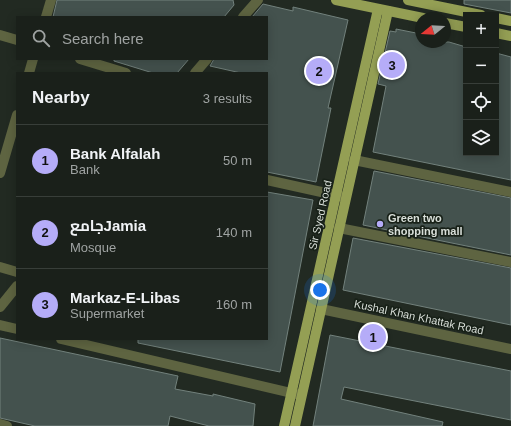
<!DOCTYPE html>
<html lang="en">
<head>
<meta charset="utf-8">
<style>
	body { margin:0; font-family:Helvetica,Cairo,sans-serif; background:#272d27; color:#f1f3f6 }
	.controls { position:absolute; right:12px; top:12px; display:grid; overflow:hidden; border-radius:0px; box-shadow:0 2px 10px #0003 }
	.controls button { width:36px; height:36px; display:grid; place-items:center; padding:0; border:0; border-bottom:1px solid #383e39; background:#1a201a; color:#f1f3f6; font:20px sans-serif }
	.compass { position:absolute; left:415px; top:12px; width:36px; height:36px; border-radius:50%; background:#1a201a; box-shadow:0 2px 10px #0003; rotate:252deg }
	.you { position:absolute; left:320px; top:290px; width:14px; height:14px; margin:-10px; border:3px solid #fff; border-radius:50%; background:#1a73e8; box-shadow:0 0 0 6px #1a73e833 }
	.badge { display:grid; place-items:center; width:26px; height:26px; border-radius:50%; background:#b5acf8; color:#111; font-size:13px; font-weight:700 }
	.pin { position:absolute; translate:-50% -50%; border:2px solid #fff; box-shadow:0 1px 4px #0006 }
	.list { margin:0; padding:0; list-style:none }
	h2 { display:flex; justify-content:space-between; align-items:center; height:52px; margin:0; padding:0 16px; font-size:17px }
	h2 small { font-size:13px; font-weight:400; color:#9fa3a2 }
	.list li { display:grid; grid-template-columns:26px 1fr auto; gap:12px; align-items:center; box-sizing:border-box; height:72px; padding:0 16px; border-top:1px solid #383e39 }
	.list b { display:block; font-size:15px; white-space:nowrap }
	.list p { margin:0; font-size:13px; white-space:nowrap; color:#9fa3a2 }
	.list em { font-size:13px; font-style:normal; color:#9fa3a2 }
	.icon { flex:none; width:22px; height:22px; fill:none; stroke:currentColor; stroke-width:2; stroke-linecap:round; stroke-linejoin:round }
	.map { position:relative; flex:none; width:511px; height:426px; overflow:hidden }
	.search { position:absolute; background:#1a201a; box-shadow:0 2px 10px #0003; left:16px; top:16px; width:252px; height:44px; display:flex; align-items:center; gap:10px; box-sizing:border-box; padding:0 14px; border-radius:0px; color:#9fa3a2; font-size:15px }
	.panel { position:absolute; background:#1a201a; box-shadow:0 2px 10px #0003; left:16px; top:72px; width:252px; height:268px; border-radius:0px }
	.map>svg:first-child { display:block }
</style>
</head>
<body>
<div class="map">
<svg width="511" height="426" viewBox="0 0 511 426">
	<rect width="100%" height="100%" fill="#222a22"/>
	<g fill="#44524e" stroke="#72817c">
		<polygon points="57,0 233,0 234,5 224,17 53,17"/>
		<polygon points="464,0 511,0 511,13 464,4"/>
		<polygon points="263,4 293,11 293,7 348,20 328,108 331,108 316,182 267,172 267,73 241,73 210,66 214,59 267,59 267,17 252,17"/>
		<polygon points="396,29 421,34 421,42 449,42 466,47 466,153 496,153 496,53 511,57 511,180 373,152 386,86 378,84 390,31 396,32"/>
		<polygon points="114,59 189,59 177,73 153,73 114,61"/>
		<polygon points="374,171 511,198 511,255 363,225"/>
		<polygon points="267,192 313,200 280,372 138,343 138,339 267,339"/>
		<polygon points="353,238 511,268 511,325 343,290"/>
		<polygon points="330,335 511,371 511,420 344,387 341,399 443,422 442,426 313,426"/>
		<polygon points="0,338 178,376 175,389 213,396 213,394 255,404 253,426 209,426 170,416 168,426 35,426 0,418"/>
	</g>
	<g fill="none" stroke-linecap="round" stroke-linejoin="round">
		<g stroke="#5e6441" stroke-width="10">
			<polyline points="46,17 51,0"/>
			<polyline points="243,17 258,0"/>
			<polyline points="0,35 17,40"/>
			<polyline points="80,59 126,73"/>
			<polyline points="29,73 33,59"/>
			<polyline points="195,73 207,59"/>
			<polyline points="354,160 511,192"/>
			<polyline points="0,173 17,115"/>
			<polyline points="267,180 344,197"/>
			<polyline points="339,228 511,262"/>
			<polyline points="0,267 17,272"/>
			<polyline points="0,307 17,286"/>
			<polyline points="321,309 511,349"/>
			<polyline points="0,325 17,329"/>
			<polyline points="61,339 300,395"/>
			<polyline points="0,424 7,426"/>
		</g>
		<g stroke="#949f54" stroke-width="10">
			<polyline points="336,0 423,18"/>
			<polyline points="408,0 481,15"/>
			<polyline points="496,18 511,21"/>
			<polyline points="445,23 466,27"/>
			<polyline points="496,33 511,36"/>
			<polyline points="284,426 378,9"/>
			<polyline points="295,426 388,11"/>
		</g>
	</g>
	<circle fill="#b5acf8" stroke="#182118" stroke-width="1.5" cx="380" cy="224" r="4"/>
	<g text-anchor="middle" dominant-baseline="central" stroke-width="3.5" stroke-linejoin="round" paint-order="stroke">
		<g font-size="11" fill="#d9dfd9" stroke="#182118">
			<text transform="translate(320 215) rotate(-77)">Sir Syed Road</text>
			<text transform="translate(419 317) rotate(12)">Kushal Khan Khattak Road</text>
		</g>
		<g font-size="11" font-weight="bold" fill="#d9dfd9" stroke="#182118" text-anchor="start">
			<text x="388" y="218">Green two<tspan x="388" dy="13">shopping mall</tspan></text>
		</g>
	</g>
</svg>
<div class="controls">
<button>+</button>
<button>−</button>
<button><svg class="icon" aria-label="locate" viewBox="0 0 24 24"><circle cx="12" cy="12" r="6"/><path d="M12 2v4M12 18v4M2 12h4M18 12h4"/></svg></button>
<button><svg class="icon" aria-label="layers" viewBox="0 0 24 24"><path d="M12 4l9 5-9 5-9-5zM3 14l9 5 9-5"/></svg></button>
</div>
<svg class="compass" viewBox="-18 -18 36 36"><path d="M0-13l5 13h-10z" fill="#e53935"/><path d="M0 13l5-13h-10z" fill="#9fa3a2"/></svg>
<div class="you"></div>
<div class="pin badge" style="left:373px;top:337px">1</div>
<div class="pin badge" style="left:319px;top:71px">2</div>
<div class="pin badge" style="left:392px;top:65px">3</div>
<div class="search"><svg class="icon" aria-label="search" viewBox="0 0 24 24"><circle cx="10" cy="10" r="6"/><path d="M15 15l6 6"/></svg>Search here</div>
<section class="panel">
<h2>Nearby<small>3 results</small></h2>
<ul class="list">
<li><span class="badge">1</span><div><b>Bank Alfalah</b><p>Bank</p></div><em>50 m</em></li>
<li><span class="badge">2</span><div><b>جامعJamia</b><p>Mosque</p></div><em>140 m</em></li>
<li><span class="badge">3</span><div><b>Markaz-E-Libas</b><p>Supermarket</p></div><em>160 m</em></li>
</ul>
</section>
</div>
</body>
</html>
